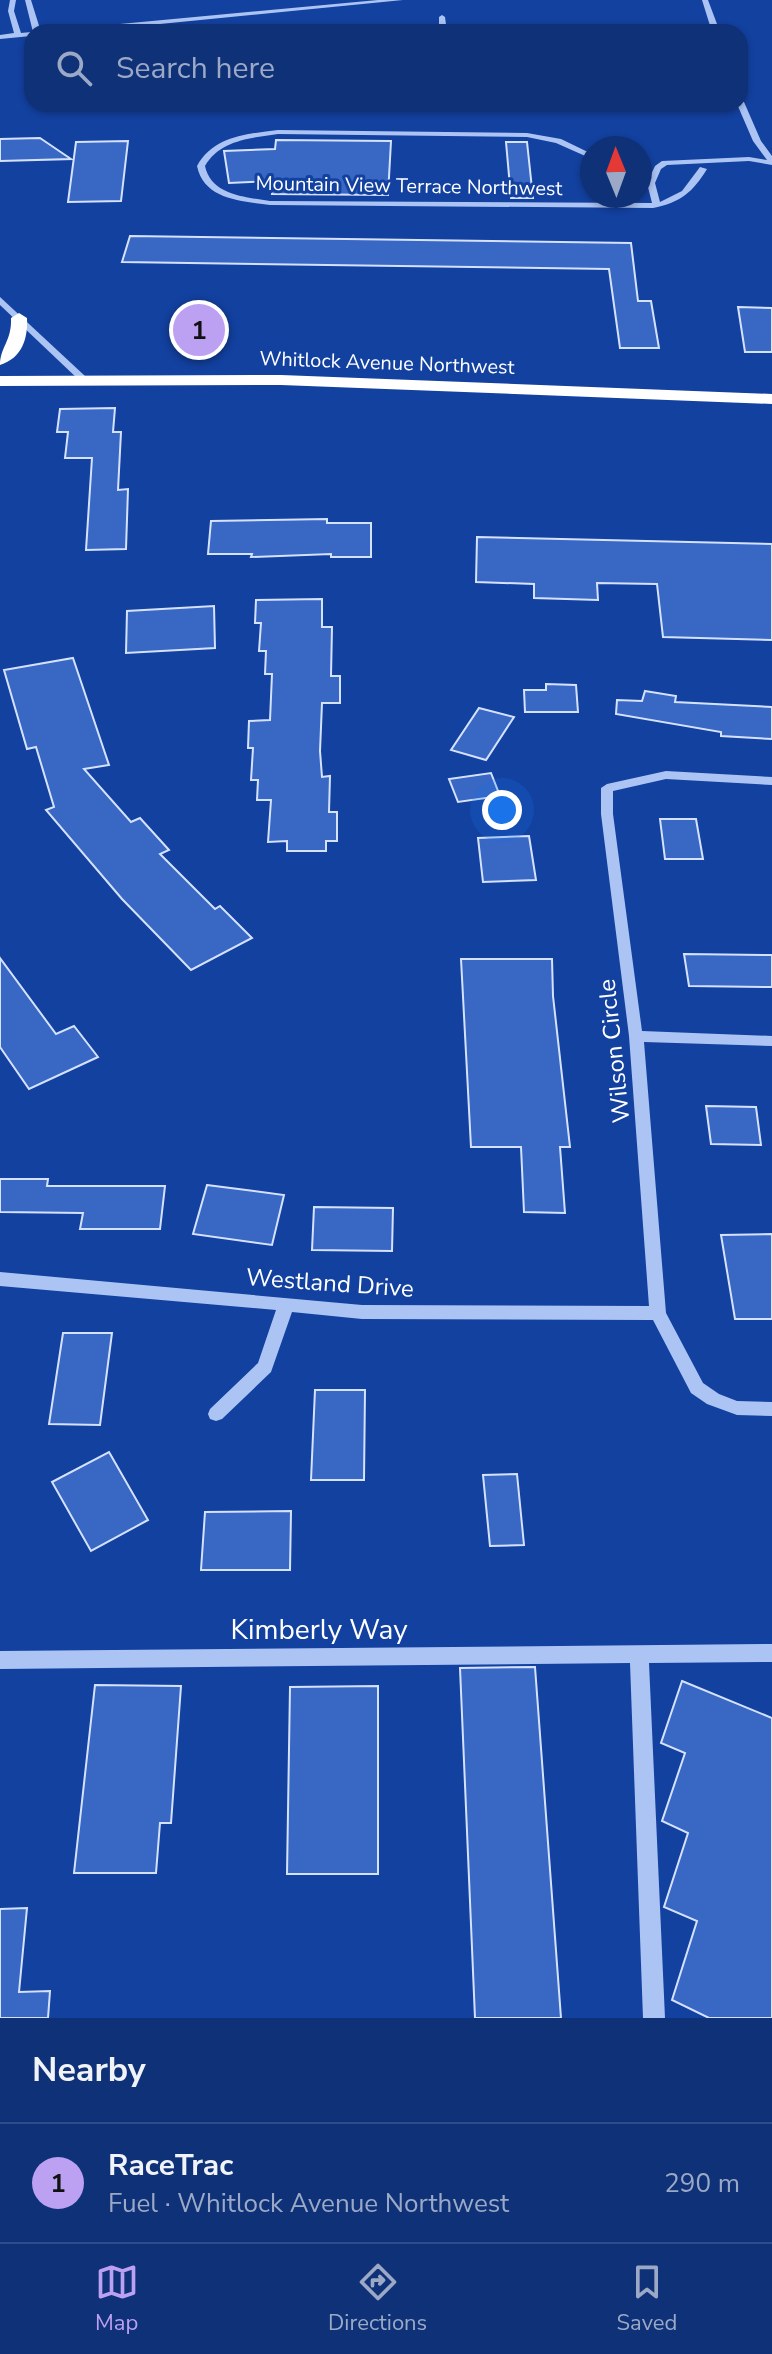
<!DOCTYPE html>
<html lang="en">
<head>
<meta charset="utf-8">
<style>
	body { margin:0; font-family:"Nunito Sans",sans-serif; background:#1c3d80; color:#f1f3f6 }
	.compass { position:absolute; left:580px; top:136px; width:72px; height:72px; border-radius:50%; background:#0e3178; box-shadow:0 2px 6px #0004; rotate:359deg }
	.you { position:absolute; left:502px; top:810px; width:28px; height:28px; margin:-20px; border:6px solid #fff; border-radius:50%; background:#1a73e8; box-shadow:0 0 0 12px #1a73e833 }
	.badge { display:grid; place-items:center; width:52px; height:52px; border-radius:50%; background:#bca0f2; color:#111; font-size:26px; font-weight:700 }
	.pin { position:absolute; translate:-50% -50%; border:4px solid #fff; box-shadow:0 2px 8px #0006 }
	.list { margin:0; padding:0; list-style:none }
	h2 { display:flex; justify-content:space-between; align-items:center; height:104px; margin:0; padding:0 32px; font-size:34px }
	h2 small { font-size:26px; font-weight:400; color:#9ba9c6 }
	.list li { display:grid; grid-template-columns:52px 1fr auto; gap:24px; align-items:center; box-sizing:border-box; height:120px; padding:0 32px; border-top:2px solid #2e4c8a }
	.list b { display:block; font-size:30px; white-space:nowrap }
	.list p { margin:0; font-size:26px; white-space:nowrap; color:#9ba9c6 }
	.list em { font-size:26px; font-style:normal; color:#9ba9c6 }
	.icon { flex:none; width:44px; height:44px; fill:none; stroke:currentColor; stroke-width:2; stroke-linecap:round; stroke-linejoin:round }
	.map { position:relative; flex:none; width:772px; height:2018px; overflow:hidden }
	.search { position:absolute; background:#0e3178; box-shadow:0 2px 6px #0004; left:24px; right:24px; top:24px; height:88px; display:flex; align-items:center; gap:20px; box-sizing:border-box; padding:0 28px; border-radius:24px; color:#9ba9c6; font-size:30px }
	.sheet { height:224px; background:#0e3178 }
	nav { display:flex; justify-content:space-around; align-items:center; box-sizing:border-box; height:112px; border-top:2px solid #2e4c8a; background:#0e3178; font-size:22px; color:#9ba9c6 }
	nav a { display:grid; justify-items:center; gap:4px }
	nav .on { color:#bca0f2 }
	.map>svg:first-child { display:block }
</style>
</head>
<body>
<div class="map">
<svg width="772" height="2018" viewBox="0 0 772 2018">
	<rect width="100%" height="100%" fill="#1341a0"/>
	<g fill="#3867c4" stroke="#d5e2fd" stroke-width="2">
		<polygon points="40,138 71,159 0,161 0,139"/>
		<polygon points="276,140 391,141 388,195 272,194 274,181 229,183 224,151 275,149"/>
		<polygon points="128,141 121,201 68,202 76,142"/>
		<polygon points="506,142 527,142 533,198 511,198"/>
		<polygon points="130,236 631,243 638,301 651,301 659,348 620,348 609,269 122,262"/>
		<polygon points="738,307 772,308 772,352 745,352"/>
		<polygon points="115,408 113,432 121,432 118,490 128,489 126,549 86,550 92,458 65,458 68,432 57,432 60,409"/>
		<polygon points="327,519 327,523 371,523 371,557 331,557 331,554 251,557 252,554 208,554 211,521"/>
		<polygon points="477,537 772,544 772,640 663,637 657,584 597,583 598,600 534,598 534,584 476,582"/>
		<polygon points="322,599 322,627 332,627 331,676 340,676 340,703 322,703 320,751 322,777 330,776 329,812 337,812 337,841 326,841 326,851 287,851 287,841 268,842 271,800 257,800 258,780 251,780 253,748 248,748 249,721 270,720 272,674 265,674 266,651 259,651 261,623 255,623 256,600"/>
		<polygon points="214,606 215,648 126,653 127,611"/>
		<polygon points="73,658 109,765 84,769 131,822 140,818 169,850 160,854 215,909 220,906 252,938 191,970 122,899 46,810 54,807 36,747 27,749 4,670"/>
		<polygon points="546,684 576,685 578,712 525,712 524,690 546,690"/>
		<polygon points="645,691 676,696 675,702 772,707 772,739 721,736 721,732 616,714 617,700 642,701"/>
		<polygon points="479,708 514,717 486,760 451,750"/>
		<polygon points="491,773 500,796 458,802 449,779"/>
		<polygon points="660,819 696,819 703,859 665,859"/>
		<polygon points="529,836 536,880 483,882 478,838"/>
		<polygon points="684,954 772,955 772,987 689,986"/>
		<polygon points="0,958 56,1034 74,1026 98,1057 29,1089 0,1047"/>
		<polygon points="461,959 552,959 553,996 570,1147 560,1147 565,1213 524,1212 521,1147 471,1147"/>
		<polygon points="706,1106 756,1107 761,1145 711,1144"/>
		<polygon points="0,1179 48,1179 47,1186 165,1186 160,1229 80,1229 83,1213 0,1212"/>
		<polygon points="207,1185 284,1195 272,1245 193,1234"/>
		<polygon points="314,1207 393,1208 392,1251 312,1250"/>
		<polygon points="772,1234 772,1319 735,1319 721,1235"/>
		<polygon points="63,1333 112,1333 100,1425 49,1424"/>
		<polygon points="315,1390 365,1390 364,1480 311,1480"/>
		<polygon points="109,1452 148,1520 91,1551 52,1482"/>
		<polygon points="517,1474 524,1545 490,1546 483,1475"/>
		<polygon points="291,1511 290,1570 201,1570 205,1512"/>
		<polygon points="535,1667 561,2018 475,2018 460,1668"/>
		<polygon points="682,1681 772,1718 772,2018 709,2018 672,2000 697,1921 664,1907 688,1833 662,1821 685,1753 661,1743"/>
		<polygon points="95,1685 181,1686 171,1823 160,1823 156,1873 74,1873"/>
		<polygon points="378,1686 378,1874 287,1874 290,1687"/>
		<polygon points="27,1908 19,1992 50,1991 48,2018 0,2018 0,1909"/>
	</g>
	<g fill="none" stroke-linecap="round" stroke-linejoin="round">
		<g fill="#acc4f4" fill-rule="evenodd">
			<polygon points="10,0 16,0 14,11 21,33 31,32 31,36 0,39 0,35 14,33 8,11"/>
			<polygon points="25,0 31,0 41,32 33,32"/>
			<polygon points="378,0 403,0 79,32 52,32 56,30"/>
			<polygon points="702,0 708,0 720,32 712,32"/>
			<polygon points="442,15 445,17 447,32 439,32 439,17"/>
			<path d="M740,100L744,102L761,141L772,156V165L749,161L667,165L661,169L655,183L660,202L682,191L700,167L707,169C693,192 680,203 653,208L270,205C242,201 204,200 197,166C214,136 246,134 278,130L527,133L561,139L592,154V159L556,143L527,137L278,134C251,138 220,140 205,166C211,195 245,197 270,201L652,203L647,183L655,166L662,161L749,157L767,160L753,141L737,104H740Z"/>
			<polygon points="0,297 85,376 85,380 79,380 0,305"/>
			<polygon points="666,771 772,777 772,785 666,779 613,791 613,814 642,1031 772,1036 772,1046 644,1042 666,1313 703,1383 719,1394 737,1401 772,1402 772,1416 737,1415 707,1404 691,1393 653,1320 362,1319 292,1312 271,1372 222,1419 216,1421 210,1419 208,1414 210,1409 258,1363 276,1310 0,1286 0,1272 362,1305 649,1306 629,1036 601,814 601,788 607,784"/>
			<polygon points="772,1644 772,1662 649,1663 665,2018 643,2018 630,1663 0,1669 0,1651"/>
		</g>
		<g fill="#fff" fill-rule="evenodd">
			<path d="M19,313L27,318C28,339 22,358 0,365C0,347 12,341 11,318Z"/>
			<polygon points="281,375 772,394 772,404 281,385 0,386 0,376"/>
		</g>
	</g>
	<g text-anchor="middle" dominant-baseline="central" stroke-width="6" stroke-linejoin="round" paint-order="stroke">
		<g font-size="20" fill="#fff" stroke="#1341a0">
			<text transform="translate(409 186) rotate(1)">Mountain View Terrace Northwest</text>
			<text transform="translate(387 363) rotate(2)">Whitlock Avenue Northwest</text>
		</g>
		<g font-size="24" fill="#fff" stroke="#1341a0">
			<text transform="translate(614 1051) rotate(-96)">Wilson Circle</text>
			<text transform="translate(330 1283) rotate(4)">Westland Drive</text>
		</g>
		<g font-size="28" fill="#fff" stroke="#1341a0">
			<text x="319" y="1630">Kimberly Way</text>
		</g>
	</g>
</svg>
<svg class="compass" viewBox="-18 -18 36 36"><path d="M0-13l5 13h-10z" fill="#e53935"/><path d="M0 13l5-13h-10z" fill="#9ba9c6"/></svg>
<div class="you"></div>
<div class="pin badge" style="left:199px;top:330px">1</div>
<div class="search"><svg class="icon" aria-label="search" viewBox="0 0 24 24"><circle cx="10" cy="10" r="6"/><path d="M15 15l6 6"/></svg>Search here</div>
</div>
<section class="sheet">
<h2>Nearby<small></small></h2>
<ul class="list">
<li><span class="badge">1</span><div><b>RaceTrac</b><p>Fuel · Whitlock Avenue Northwest</p></div><em>290 m</em></li>
</ul>
</section>
<nav>
<a class="on"><svg class="icon" aria-label="map" viewBox="0 0 24 24"><path d="M3 6l6-2 6 2 6-2v14l-6 2-6-2-6 2zM9 4v14M15 6v14"/></svg>Map</a>
<a><svg class="icon" aria-label="directions" viewBox="0 0 24 24"><path d="M12 3l9 9-9 9-9-9zM9 14v-3h6M13 9l2 2-2 2"/></svg>Directions</a>
<a><svg class="icon" aria-label="saved" viewBox="0 0 24 24"><path d="M7 4h10v16l-5-4-5 4z"/></svg>Saved</a>
</nav>
</body>
</html>
